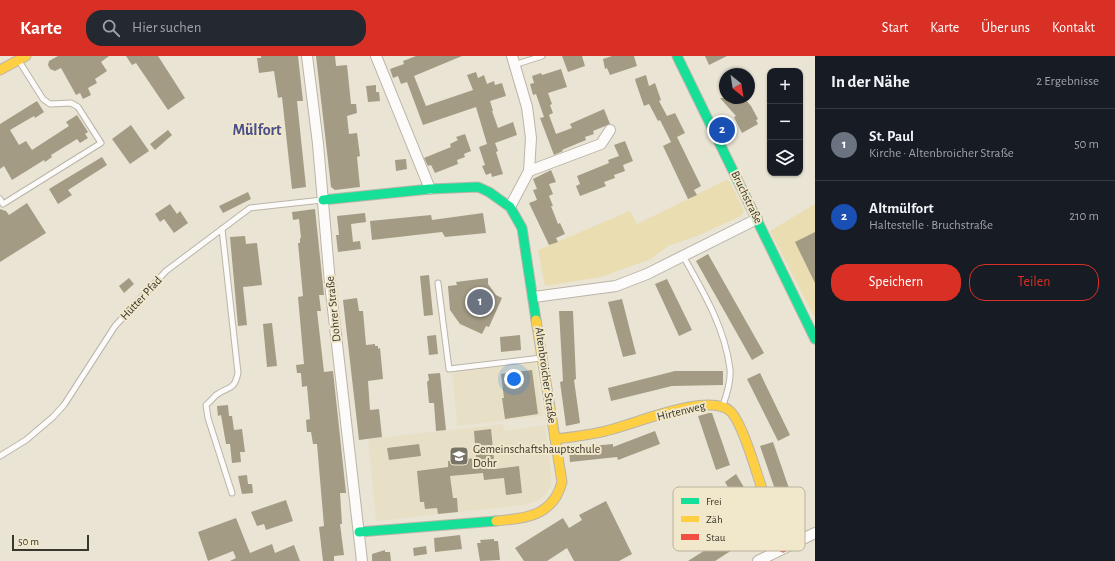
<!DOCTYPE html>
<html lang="de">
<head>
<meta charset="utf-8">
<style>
	body { margin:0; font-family:"Alegreya Sans",sans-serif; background:#242831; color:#f1f3f6 }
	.controls { position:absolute; right:12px; top:12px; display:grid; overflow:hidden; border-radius:8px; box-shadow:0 1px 3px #0004 }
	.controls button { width:36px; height:36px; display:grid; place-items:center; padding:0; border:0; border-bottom:1px solid #363941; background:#171b24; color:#f1f3f6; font:20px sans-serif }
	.compass { position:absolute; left:719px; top:12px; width:36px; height:36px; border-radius:50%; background:#171b24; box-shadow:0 1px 3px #0004; rotate:150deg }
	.scale { position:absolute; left:12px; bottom:10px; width:77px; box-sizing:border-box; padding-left:4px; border:2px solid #3a362b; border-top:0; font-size:11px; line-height:14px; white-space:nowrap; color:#3a362b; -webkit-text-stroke:3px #f1e8cc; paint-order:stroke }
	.you { position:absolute; left:514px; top:323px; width:14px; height:14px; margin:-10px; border:3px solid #fff; border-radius:50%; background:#1a73e8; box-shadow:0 0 0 6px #1a73e833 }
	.badge { display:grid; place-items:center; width:26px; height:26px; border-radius:50%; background:#d93025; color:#fff; font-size:13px; font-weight:700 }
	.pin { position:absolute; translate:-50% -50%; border:2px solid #fff; box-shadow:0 1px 4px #0006 }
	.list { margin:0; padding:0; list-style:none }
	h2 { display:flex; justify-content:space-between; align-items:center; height:52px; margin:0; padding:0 16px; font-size:17px }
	h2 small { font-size:13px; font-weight:400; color:#9ea1a6 }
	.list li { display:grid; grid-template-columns:26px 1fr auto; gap:12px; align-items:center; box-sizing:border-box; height:72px; padding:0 16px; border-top:1px solid #363941 }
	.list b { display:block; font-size:15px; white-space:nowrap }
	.list p { margin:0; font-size:13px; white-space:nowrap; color:#9ea1a6 }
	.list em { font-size:13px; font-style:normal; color:#9ea1a6 }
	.actions { display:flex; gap:8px; padding:12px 16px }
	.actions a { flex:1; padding:9px 0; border:1px solid #d93025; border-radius:16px; text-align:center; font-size:14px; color:#d93025 }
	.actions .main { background:#d93025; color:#fff }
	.icon { flex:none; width:22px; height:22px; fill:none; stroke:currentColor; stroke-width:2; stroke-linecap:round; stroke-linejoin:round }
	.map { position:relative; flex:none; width:815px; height:505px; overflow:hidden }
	header { display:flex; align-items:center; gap:24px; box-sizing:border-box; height:56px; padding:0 20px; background:#d93025; color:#fff }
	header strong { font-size:19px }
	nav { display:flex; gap:22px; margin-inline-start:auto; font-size:14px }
	.search { width:280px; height:36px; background:#242831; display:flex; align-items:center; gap:10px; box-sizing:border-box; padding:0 14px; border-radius:16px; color:#9ea1a6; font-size:15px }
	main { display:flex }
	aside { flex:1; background:#171b24 }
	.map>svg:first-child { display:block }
</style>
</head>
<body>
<header>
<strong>Karte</strong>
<div class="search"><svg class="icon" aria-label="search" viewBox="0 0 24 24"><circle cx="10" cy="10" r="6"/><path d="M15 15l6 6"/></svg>Hier suchen</div>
<nav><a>Start</a><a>Karte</a><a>Über uns</a><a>Kontakt</a></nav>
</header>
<main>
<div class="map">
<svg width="815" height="505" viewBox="0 0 815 505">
	<rect width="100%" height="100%" fill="#e9e4d4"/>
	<g fill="#e8e0c6">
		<polygon points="535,306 543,360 457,370 452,315"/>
		<polygon points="503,368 504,375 545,369 551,416 551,429 546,438 537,445 524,449 376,465 368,383"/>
	</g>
	<g fill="#eaddb2">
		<polygon points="726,124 730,126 744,155 741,160 697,180 668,190 651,203 601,221 545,230 538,194 630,155 637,168"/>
		<polygon points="815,148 815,262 770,175"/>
	</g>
	<g fill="#a39b84">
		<polygon points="58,0 109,0 101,6 107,15 95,23 97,27 88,32 91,39 83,43 80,37 76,39 61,12 55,15 50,13 48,9 49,5"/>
		<polygon points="126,0 158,0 185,42 168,54 136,7 132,9"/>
		<polygon points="261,0 298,0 303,45 297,45 306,131 292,133 282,41 278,42 274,15 259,17 257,2 261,2"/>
		<polygon points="316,0 335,0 336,10 347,9 351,48 356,48 357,57 347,60 349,78 357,77 360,100 357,101 360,131 335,134 331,131"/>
		<polygon points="416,0 462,0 414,20 426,50 473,34 467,19 476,16 478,22 484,19 487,28 494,25 495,29 502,27 506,40 490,45 493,55 492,55 498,72 513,66 517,79 495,87 498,95 496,96 503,118 492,121 491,117 486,119 482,110 485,109 479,91 487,88 476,51 423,69 407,26 401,28 398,20 393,22 390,13 404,8 403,5"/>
		<polygon points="562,0 582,0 585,10 568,16"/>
		<polygon points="612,0 634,0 637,10 610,19 607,12 605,13 603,3"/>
		<polygon points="705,0 727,0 709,9"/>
		<polygon points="561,13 567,31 548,37 552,48 550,49 553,57 549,59 556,78 572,72 570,68 604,53 610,68 593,75 594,78 585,81 586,84 562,94 563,95 554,99 540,62 544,61 536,38 533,39 530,28 534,27 532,20 541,17 542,19"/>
		<polygon points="646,19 649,30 655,27 661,44 659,45 667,60 675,57 685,77 677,81 701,130 694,134 697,139 688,143 663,90 671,86 660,64 658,65 649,48 644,50 636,27 635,23"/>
		<polygon points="376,29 376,36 379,36 380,45 368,46 366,30"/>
		<polygon points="720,42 744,42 751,50 758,63 756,64 758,68 742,77 734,61 736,60"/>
		<polygon points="37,45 44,56 35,62 34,60 10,74 19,89 26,85 32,94 69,70 66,66 77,59 88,76 85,78 88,82 80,87 77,83 51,99 52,101 45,106 44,104 12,124 4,110 0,113 0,68"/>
		<polygon points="131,69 149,95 130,108 112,83"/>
		<polygon points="168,74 172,79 155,94 150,88"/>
		<polygon points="465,78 471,95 464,98 465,101 457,104 458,108 435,117 431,109 428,110 424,102 451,91 450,88 458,84 456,81"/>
		<polygon points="625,85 633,105 623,109 625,115 614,119 615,122 604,126 606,130 580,140 576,130 580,128 577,120 609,107 608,104 619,100 614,89"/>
		<polygon points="102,101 107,109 68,134 72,139 58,148 49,133"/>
		<polygon points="406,103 407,113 396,115 395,104"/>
		<polygon points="551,114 556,126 549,128 553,138 549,140 553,150 551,150 558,168 560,167 565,178 556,182 558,186 549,189 529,147 537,144 533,134 537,133 533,123"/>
		<polygon points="248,136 251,143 223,157 219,150"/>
		<polygon points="27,147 46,177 0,206 0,153 6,155 9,159"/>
		<polygon points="170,148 177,158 180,155 188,167 174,177 164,163 160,166 155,158"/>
		<polygon points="315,153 324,239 319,239 321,255 317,255 324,316 333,315 346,437 340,437 342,468 340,468 344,499 334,500 334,505 323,505 319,471 324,470 317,388 313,388 311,376 307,376 306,364 310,363 307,330 302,331 301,317 297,317 296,309 304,308 298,241 303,240 298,187 300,187 300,182 301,182 299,163 293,164 292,156"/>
		<polygon points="365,157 366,166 351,168 353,186 360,185 361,193 338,196 336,179 339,179 337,160"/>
		<polygon points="483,157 486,177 445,181 442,176 372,184 370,165 431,159 432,164"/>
		<polygon points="815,176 815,227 795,186"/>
		<polygon points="245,180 246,188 257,187 262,229 243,231 247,269 238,270 230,181"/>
		<polygon points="708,198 764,297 752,304 696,205"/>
		<polygon points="429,219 433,259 424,260 420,220"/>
		<polygon points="129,222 134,228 124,237 119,230"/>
		<polygon points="488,222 488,228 496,239 502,242 489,271 486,270 482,278 460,268 450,254 448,230 457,229 456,226"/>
		<polygon points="667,223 692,274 679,280 655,228"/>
		<polygon points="357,242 359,255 363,255 366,289 375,288 375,290 378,290 378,293 380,292 383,323 368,325 370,354 379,353 382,381 359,384 343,244"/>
		<polygon points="622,243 636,298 623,301 608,246"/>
		<polygon points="559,255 573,255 576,323 574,324 580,367 566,370 560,326 563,325"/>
		<polygon points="272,267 277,310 267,311 263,268"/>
		<polygon points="436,279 438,298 429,299 427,280"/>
		<polygon points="520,279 521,294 501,296 500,281"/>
		<polygon points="532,314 538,358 505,363 502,342 504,342 501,318"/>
		<polygon points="675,315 723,315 723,329 672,330 611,345 608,332"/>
		<polygon points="440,317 446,374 436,375 434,347 429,347 427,326 429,324 428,318"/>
		<polygon points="760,317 790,379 778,385 747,323"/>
		<polygon points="228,349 229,360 232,360 234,374 242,373 245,396 240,396 241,406 232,407 230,388 226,388 221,359 218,360 217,350"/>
		<polygon points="709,357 712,357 730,409 716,414 698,360"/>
		<polygon points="491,373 495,413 519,410 522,437 506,439 504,422 484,424 483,417 450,420 453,442 457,442 458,456 438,458 437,452 425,453 424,446 420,446 417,415 448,411 448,405 476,402 474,375"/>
		<polygon points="655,375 660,388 618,404 617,401 570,406 569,392 613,388 613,391"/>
		<polygon points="773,386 802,470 789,474 760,390"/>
		<polygon points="419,388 421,400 389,404 387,392"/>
		<polygon points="736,418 751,443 739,450 725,426"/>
		<polygon points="247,419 248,428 252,428 253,437 242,438 238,420"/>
		<polygon points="286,444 293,465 266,474 264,468 257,470 251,456"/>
		<polygon points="606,445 632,498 619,505 574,505 567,492 547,505 524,505 515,492 563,462 569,472 582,464 579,459"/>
		<polygon points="236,462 250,497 272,488 275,497 294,489 300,505 230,505 236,502 233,495 208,505 198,476"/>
		<polygon points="746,468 754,480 715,505 688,505"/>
		<polygon points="460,479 462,493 435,496 434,482"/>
		<polygon points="494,483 494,485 498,485 500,504 480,505 477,487 481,487 480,484"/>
		<polygon points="426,490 427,498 414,500 413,492"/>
		<polygon points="385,494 385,496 390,496 391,505 372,505 372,498"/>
	</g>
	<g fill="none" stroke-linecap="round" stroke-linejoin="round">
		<g stroke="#bab5a9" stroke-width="7">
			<g id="lane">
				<polyline points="514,9 542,0"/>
				<polyline points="0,143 3,148 101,87 78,51 71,47 50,48 43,43 19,5"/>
				<path d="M222,173L238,317C234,335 229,330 216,339C213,342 210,346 206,349L208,362L232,437"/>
				<path d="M683,200C703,235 725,272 730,313C731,325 727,338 723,349"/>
				<polyline points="438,227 449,313 541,302"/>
				<polyline points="0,400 26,384 53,361 64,349 115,270 166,215 250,152 322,144"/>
			</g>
		</g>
		<g stroke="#bab5a9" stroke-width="12">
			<g id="street">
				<polyline points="307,0 318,88 330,227 362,505"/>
				<polyline points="376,0 430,133"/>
				<polyline points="529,115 601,88 610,74"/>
				<polyline points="510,151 529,115 531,82 527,51 512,0"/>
				<polyline points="534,241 616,230 647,218 757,163"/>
				<polyline points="758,505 815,477"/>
			</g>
		</g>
		<g stroke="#bab5a9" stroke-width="11">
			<g id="fast">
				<polyline points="677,0 815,283"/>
				<polyline points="323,144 430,133 478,131 489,136 510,151 522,172 536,264"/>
				<polyline points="359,476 496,465"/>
			</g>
		</g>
		<g stroke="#bab5a9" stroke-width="11">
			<g id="slow">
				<polyline points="0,14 26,0"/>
				<path d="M555,383C573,381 592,379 609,374C635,368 709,336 730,355C743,367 757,419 764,439"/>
				<path d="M496,465C527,462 553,460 562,426L536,264"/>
			</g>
		</g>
		<g stroke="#bab5a9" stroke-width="11">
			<polyline id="jam" points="764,439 783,492"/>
		</g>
		<use href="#lane" stroke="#fcfbf9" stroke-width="5"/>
		<use href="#street" stroke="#fcfbf9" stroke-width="10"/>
		<use href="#fast" stroke="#16e098" stroke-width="9"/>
		<use href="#slow" stroke="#ffcf43" stroke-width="9"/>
		<use href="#jam" stroke="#f24e42" stroke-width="9"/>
	</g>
	<defs>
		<g id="school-square" transform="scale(1)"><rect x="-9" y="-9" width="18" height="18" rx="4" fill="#777366" stroke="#f1e8cc"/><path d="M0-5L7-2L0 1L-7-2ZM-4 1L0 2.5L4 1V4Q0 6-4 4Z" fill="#fff"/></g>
	</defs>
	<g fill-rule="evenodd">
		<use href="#school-square" x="459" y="400"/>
	</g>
	<g text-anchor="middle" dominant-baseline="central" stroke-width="4" stroke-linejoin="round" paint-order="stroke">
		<g font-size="12" fill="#3a362b" stroke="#f1e8cc">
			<text transform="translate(747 141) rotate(64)">Bruchstraße</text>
			<text transform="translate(141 242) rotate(-47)">Hütter Pfad</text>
			<text transform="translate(333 253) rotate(-96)">Dohrer Straße</text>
			<text transform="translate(546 319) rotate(82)">Altenbroicher Straße</text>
			<text transform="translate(681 355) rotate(-14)">Hirtenweg</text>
		</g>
		<g font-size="12" fill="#3a362b" stroke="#f1e8cc" text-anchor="start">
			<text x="473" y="393">Gemeinschaftshauptschule<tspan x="473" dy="14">Dohr</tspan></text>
		</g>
		<g font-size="16" font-weight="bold" fill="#4a4e8b" stroke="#f1e8cc">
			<text x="257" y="74">Mülfort</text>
		</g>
	</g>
	<rect x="673" y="431" width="132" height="64" rx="6" fill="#f1e8cc" stroke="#bab39c" stroke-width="1"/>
	<rect x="681" y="442" width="18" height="6" fill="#16e098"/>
	<rect x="681" y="460" width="18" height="6" fill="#ffcf43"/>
	<rect x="681" y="478" width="18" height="6" fill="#f24e42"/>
	<g font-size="11" fill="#3a362b">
		<text x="706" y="449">Frei</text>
		<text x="706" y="467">Zäh</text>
		<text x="706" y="485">Stau</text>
	</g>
</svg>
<div class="controls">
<button>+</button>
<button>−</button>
<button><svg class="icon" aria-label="layers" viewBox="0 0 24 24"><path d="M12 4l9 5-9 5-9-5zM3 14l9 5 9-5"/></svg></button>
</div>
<svg class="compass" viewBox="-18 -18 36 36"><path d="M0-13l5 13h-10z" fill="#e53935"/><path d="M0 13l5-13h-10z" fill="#9ea1a6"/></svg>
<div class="scale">50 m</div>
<div class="you"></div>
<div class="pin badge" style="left:480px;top:246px;background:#6b7280">1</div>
<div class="pin badge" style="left:722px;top:74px;background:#1a4fb4">2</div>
</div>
<aside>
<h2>In der Nähe<small>2 Ergebnisse</small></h2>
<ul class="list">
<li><span class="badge" style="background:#6b7280">1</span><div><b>St. Paul</b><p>Kirche · Altenbroicher Straße</p></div><em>50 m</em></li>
<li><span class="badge" style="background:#1a4fb4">2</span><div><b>Altmülfort</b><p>Haltestelle · Bruchstraße</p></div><em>210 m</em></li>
</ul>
<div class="actions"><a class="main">Speichern</a><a>Teilen</a></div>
</aside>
</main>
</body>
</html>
